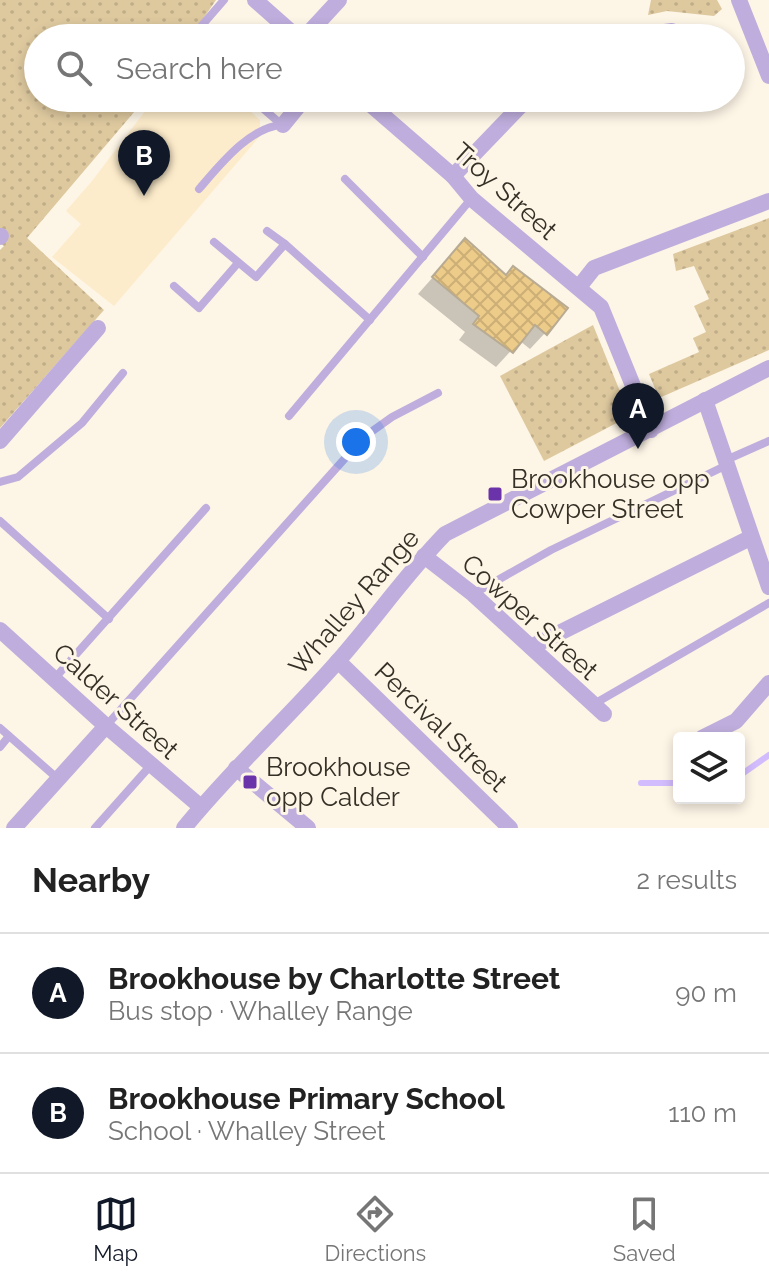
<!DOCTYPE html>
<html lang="en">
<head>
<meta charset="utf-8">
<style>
	body { margin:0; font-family:Raleway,sans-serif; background:#f6f6f6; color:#222 }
	.controls { position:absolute; right:24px; bottom:24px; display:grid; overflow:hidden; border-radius:8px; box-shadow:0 4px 12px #0003 }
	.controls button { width:72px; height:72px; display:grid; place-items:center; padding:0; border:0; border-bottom:2px solid #e0e0e0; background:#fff; color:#222; font:40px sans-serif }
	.you { position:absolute; left:356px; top:442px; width:28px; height:28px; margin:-20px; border:6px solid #fff; border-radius:50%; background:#1a73e8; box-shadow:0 0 0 12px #1a73e833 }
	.badge { display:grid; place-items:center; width:52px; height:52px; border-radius:50%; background:#111827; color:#fff; font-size:26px; font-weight:700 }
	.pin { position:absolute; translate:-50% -66px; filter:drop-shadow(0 2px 4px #0008) }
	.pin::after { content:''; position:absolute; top:42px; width:28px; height:24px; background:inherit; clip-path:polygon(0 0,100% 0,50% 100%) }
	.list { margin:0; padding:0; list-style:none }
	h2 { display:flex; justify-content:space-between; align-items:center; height:104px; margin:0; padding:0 32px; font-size:34px }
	h2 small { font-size:26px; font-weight:400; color:#767676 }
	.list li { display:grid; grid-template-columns:52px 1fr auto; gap:24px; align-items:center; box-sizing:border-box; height:120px; padding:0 32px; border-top:2px solid #e0e0e0 }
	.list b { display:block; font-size:30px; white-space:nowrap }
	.list p { margin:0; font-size:26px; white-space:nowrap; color:#767676 }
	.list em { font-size:26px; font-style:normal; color:#767676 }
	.icon { flex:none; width:44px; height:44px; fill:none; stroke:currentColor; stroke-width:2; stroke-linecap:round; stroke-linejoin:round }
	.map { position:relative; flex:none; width:769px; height:828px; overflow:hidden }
	.search { position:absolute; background:#fff; box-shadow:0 4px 12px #0003; left:24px; right:24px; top:24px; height:88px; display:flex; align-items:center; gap:20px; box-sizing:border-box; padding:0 28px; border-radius:44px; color:#767676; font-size:30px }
	.sheet { height:344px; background:#fff }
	nav { display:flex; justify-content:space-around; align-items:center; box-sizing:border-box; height:112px; border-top:2px solid #e0e0e0; background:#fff; font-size:22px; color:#767676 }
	nav a { display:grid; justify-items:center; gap:4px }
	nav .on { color:#111827 }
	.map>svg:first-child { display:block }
</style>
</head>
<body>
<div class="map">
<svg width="769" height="828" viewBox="0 0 769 828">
	<defs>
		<pattern id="park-dots" width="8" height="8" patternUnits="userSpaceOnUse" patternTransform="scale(2)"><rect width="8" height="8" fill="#dec99f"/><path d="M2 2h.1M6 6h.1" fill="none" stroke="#bfad89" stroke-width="1.8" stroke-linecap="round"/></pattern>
		<pattern id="building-cross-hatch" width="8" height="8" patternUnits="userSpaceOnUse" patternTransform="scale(2)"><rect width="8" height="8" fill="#edcb89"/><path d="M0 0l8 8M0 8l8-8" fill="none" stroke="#ccaf76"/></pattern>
	</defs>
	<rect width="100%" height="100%" fill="#fdf5e6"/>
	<polygon fill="#fdeccb" points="155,98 236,98 260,120 260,136 114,306 52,257 81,224 66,211 92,181"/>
	<g fill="url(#park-dots)">
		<polygon points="0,0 216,0 190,38 38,38 38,98 146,98 27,238 104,310 0,428 0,250 4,246 0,243"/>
		<polygon points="651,0 717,0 722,9 714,16 667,11 648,15"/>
		<polygon points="769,218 769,350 659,398 649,374 699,352 693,338 706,332 694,306 709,299 694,266 676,271 673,254"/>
		<polygon points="593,325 630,416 544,461 500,376"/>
	</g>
	<polygon fill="#0003" points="465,241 545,333 530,349 520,341 496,367 459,340 465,332 418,294"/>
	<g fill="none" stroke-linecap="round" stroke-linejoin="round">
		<g stroke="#d3bcfd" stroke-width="6">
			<polyline points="739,776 769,755"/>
			<polyline points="641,783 679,783"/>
		</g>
	</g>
	<polygon fill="url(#building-cross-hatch)" stroke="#b7ab93" stroke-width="2" points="465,238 506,275 513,266 568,308 547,335 535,325 513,353 473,324 479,316 432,277"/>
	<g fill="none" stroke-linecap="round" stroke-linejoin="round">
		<g stroke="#bfaedd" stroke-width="8">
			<polyline points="191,38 224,0"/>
			<polyline points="251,98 282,125"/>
			<polyline points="345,179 423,257"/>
			<path d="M199,189C219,166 250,126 283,125"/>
			<polyline points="267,231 285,244 370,320"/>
			<polyline points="214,242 256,277 285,244"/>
			<polyline points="174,286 199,308 238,263"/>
			<polyline points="289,416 471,199"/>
			<polyline points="726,460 769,441"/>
			<polyline points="0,482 18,477 82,423 123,373"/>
			<polyline points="0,521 109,619"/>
			<polyline points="473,594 551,550 727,465"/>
			<polyline points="55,678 206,508"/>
			<polyline points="594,704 769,603"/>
			<polyline points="106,726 364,437 392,417 438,393"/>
			<polyline points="0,728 57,778"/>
			<polyline points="0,747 9,736"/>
			<polyline points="95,828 151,765"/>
		</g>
		<g stroke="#bfaedd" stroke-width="16">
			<polyline points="255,0 298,38"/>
			<polyline points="739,0 769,76"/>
			<polyline points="304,38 339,0"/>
			<polyline points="621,38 672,31"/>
			<polyline points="363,98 453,176 472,199 601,307 651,430"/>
			<polyline points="283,125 305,98"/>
			<polyline points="453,176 528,98"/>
			<polyline points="0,237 1,236"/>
			<polyline points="579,287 594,268 769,201"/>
			<polyline points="705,400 769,587"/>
			<polyline points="0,441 98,328"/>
			<polyline points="424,556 473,594 604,714"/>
			<polyline points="0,630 106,726 201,807"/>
			<polyline points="531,647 750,538"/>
			<polyline points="338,661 510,828"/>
			<polyline points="702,738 736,721 769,683"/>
			<polyline points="236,768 308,828"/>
			<polyline points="14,828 106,726"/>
			<path d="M184,828C232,769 288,718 338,661C375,619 406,574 445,534L769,368"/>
		</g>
	</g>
	<g fill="#6b33aa" stroke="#fdf5e6" stroke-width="3">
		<rect x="487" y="486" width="16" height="16" rx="4"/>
		<rect x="242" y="774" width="16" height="16" rx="4"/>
	</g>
	<g text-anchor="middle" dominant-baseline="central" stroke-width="6" stroke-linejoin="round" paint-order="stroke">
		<g font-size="26" fill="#353026" stroke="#fdf5e6">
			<text transform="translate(505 191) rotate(42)">Troy Street</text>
			<text transform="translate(354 602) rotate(-49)">Whalley Range</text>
			<text transform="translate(530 617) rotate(42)">Cowper Street</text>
			<text transform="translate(116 701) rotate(42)">Calder Street</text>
			<text transform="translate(441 727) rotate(44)">Percival Street</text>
		</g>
		<g font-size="26" fill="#353026" stroke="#fdf5e6" text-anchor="start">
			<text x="511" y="479">Brookhouse opp<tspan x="511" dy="30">Cowper Street</tspan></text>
			<text x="266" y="767">Brookhouse<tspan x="266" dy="30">opp Calder</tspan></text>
		</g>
	</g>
</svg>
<div class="controls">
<button><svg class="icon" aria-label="layers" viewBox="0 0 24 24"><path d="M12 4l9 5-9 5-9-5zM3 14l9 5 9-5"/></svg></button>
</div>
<div class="you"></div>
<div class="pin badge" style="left:638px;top:449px">A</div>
<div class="pin badge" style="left:144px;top:196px">B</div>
<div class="search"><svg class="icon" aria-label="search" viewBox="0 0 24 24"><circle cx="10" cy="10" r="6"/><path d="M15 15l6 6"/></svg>Search here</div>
</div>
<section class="sheet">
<h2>Nearby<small>2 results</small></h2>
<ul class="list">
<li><span class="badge">A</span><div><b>Brookhouse by Charlotte Street</b><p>Bus stop · Whalley Range</p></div><em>90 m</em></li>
<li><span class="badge">B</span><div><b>Brookhouse Primary School</b><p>School · Whalley Street</p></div><em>110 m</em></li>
</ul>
</section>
<nav>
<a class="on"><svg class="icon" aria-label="map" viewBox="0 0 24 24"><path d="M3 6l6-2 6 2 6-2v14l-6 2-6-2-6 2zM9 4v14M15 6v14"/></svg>Map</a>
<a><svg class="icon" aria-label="directions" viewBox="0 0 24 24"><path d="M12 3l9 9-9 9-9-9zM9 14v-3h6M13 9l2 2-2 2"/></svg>Directions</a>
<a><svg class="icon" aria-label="saved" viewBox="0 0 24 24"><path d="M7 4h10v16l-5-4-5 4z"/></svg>Saved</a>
</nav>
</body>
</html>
